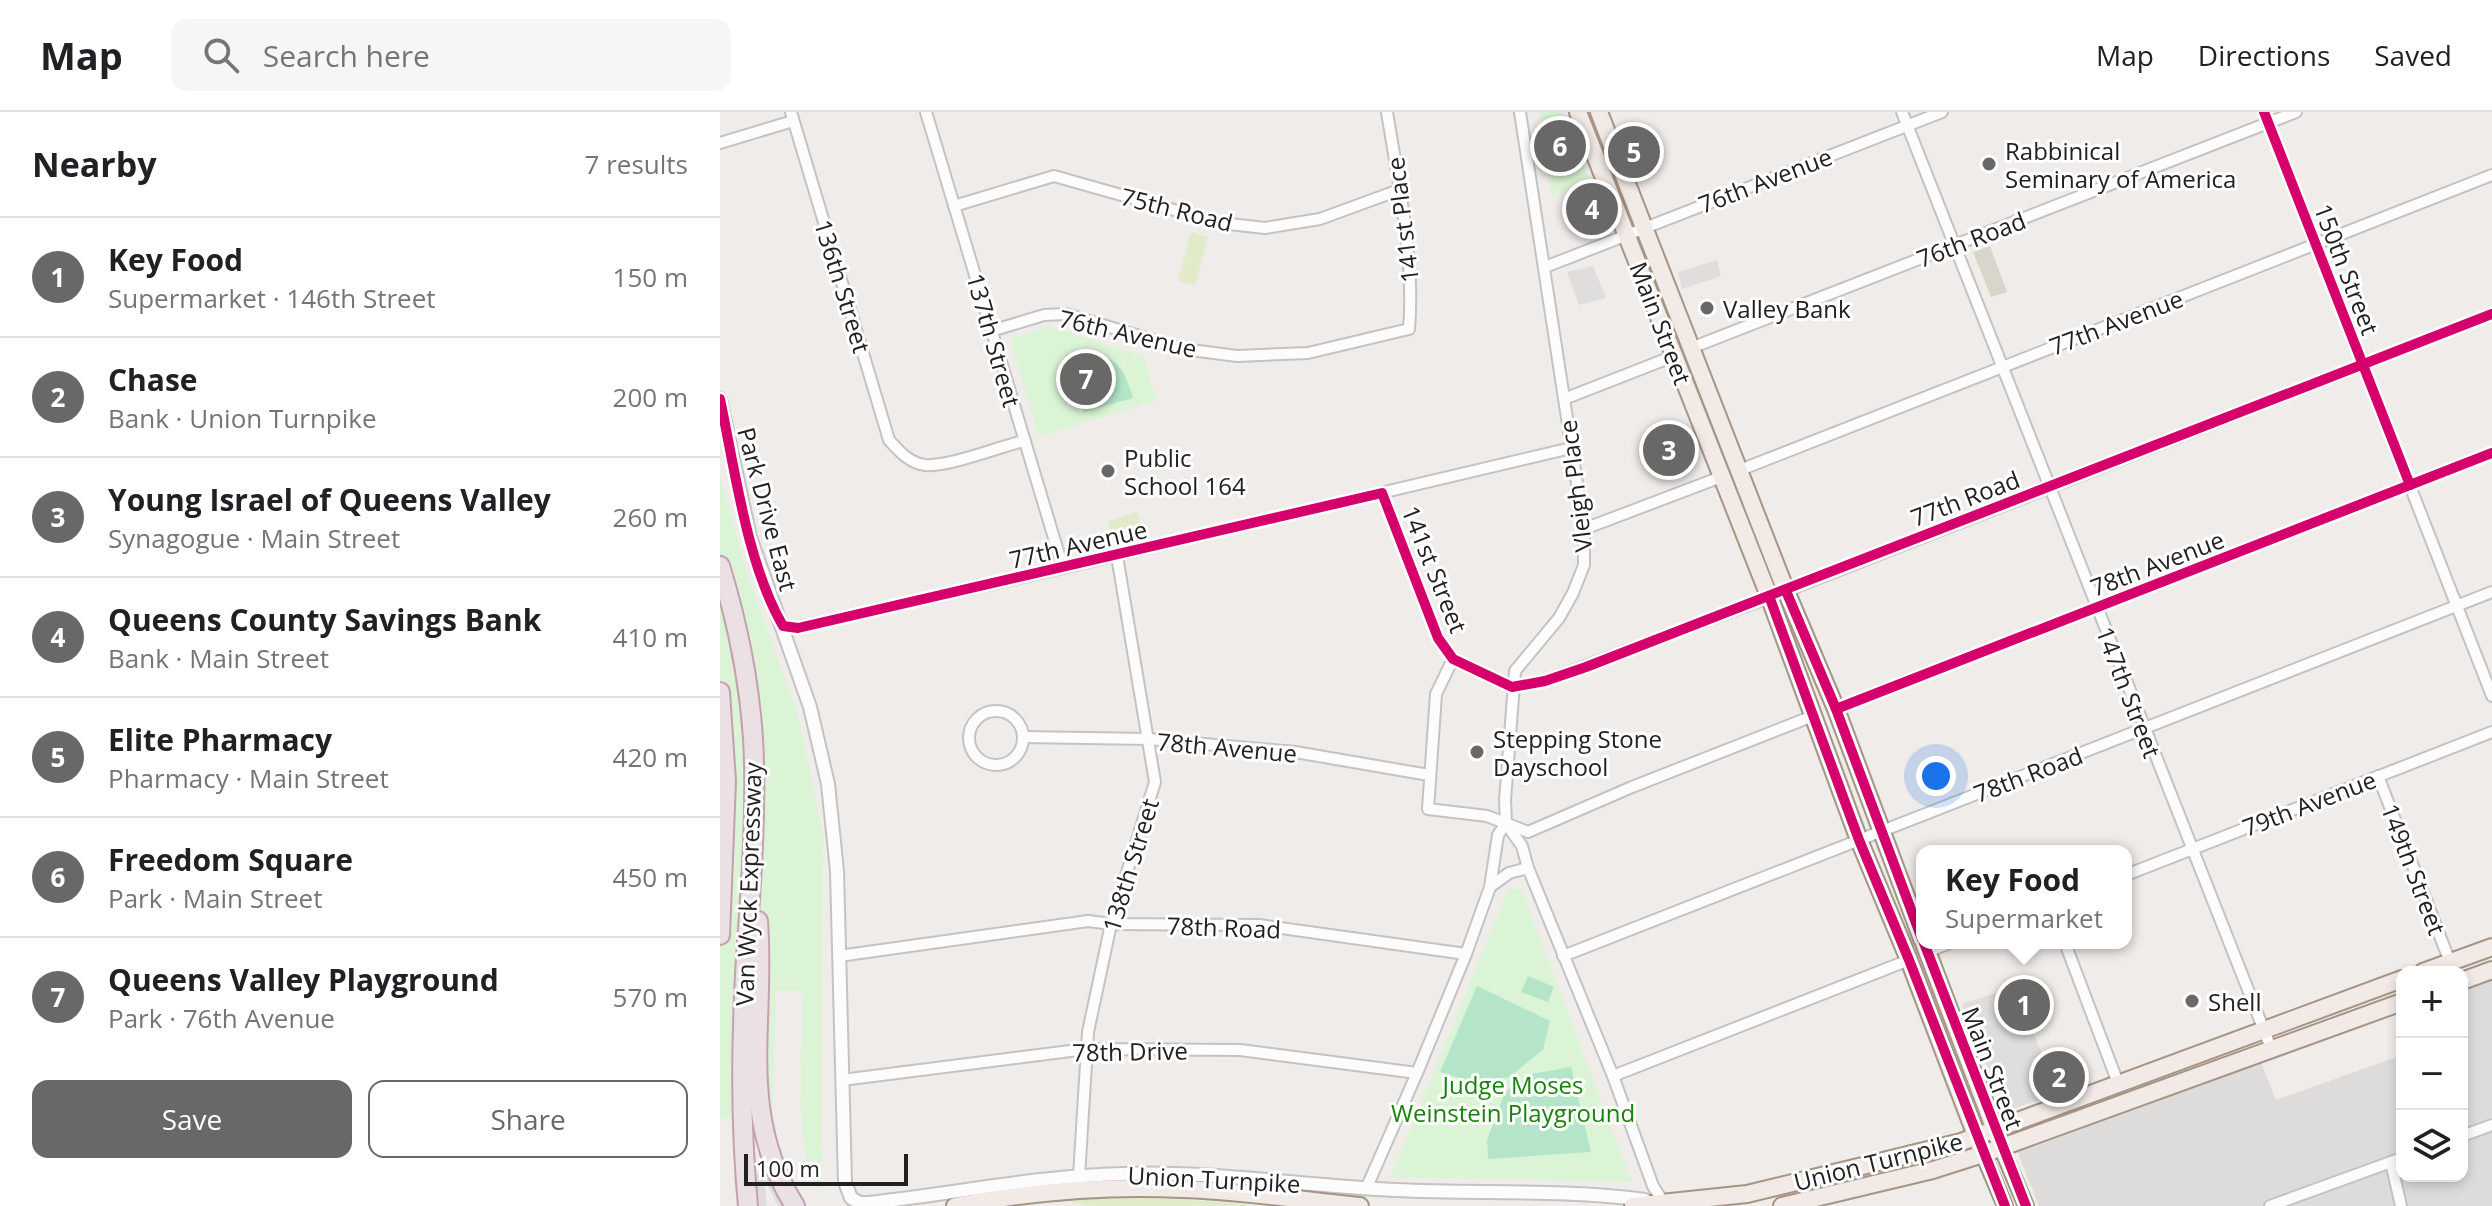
<!DOCTYPE html>
<html lang="en">
<head>
<meta charset="utf-8">
<style>
	body { margin:0; font-family:"Open Sans",sans-serif; background:#f6f6f6; color:#202124 }
	.controls { position:absolute; right:24px; bottom:24px; display:grid; overflow:hidden; border-radius:16px; box-shadow:0 4px 12px #0003 }
	.controls button { width:72px; height:72px; display:grid; place-items:center; padding:0; border:0; border-bottom:2px solid #e0e0e0; background:#fff; color:#202124; font:40px sans-serif }
	.scale { position:absolute; left:24px; bottom:20px; width:164px; box-sizing:border-box; padding-left:8px; border:4px solid #212121; border-top:0; font-size:22px; line-height:28px; white-space:nowrap; color:#212121; -webkit-text-stroke:6px #fff; paint-order:stroke }
	.you { position:absolute; left:1216px; top:664px; width:28px; height:28px; margin:-20px; border:6px solid #fff; border-radius:50%; background:#1a73e8; box-shadow:0 0 0 12px #1a73e833 }
	.badge { display:grid; place-items:center; width:52px; height:52px; border-radius:50%; background:#696867; color:#fff; font-size:26px; font-weight:700 }
	.pin { position:absolute; translate:-50% -50%; border:4px solid #fff; box-shadow:0 2px 8px #0006 }
	.popup { position:absolute; left:1196px; top:733px; width:216px; height:104px; box-sizing:border-box; display:grid; place-content:center; border-radius:16px; background:#fff; filter:drop-shadow(0 2px 6px #0005); font-size:26px; white-space:nowrap; color:#757577 }
	.popup b { font-size:30px; color:#202124 }
	.popup::after { content:''; position:absolute; left:50%; top:100%; margin-left:-16px; border:16px solid transparent; border-top-color:#fff }
	.list { margin:0; padding:0; list-style:none }
	h2 { display:flex; justify-content:space-between; align-items:center; height:104px; margin:0; padding:0 32px; font-size:34px }
	h2 small { font-size:26px; font-weight:400; color:#757577 }
	.list li { display:grid; grid-template-columns:52px 1fr auto; gap:24px; align-items:center; box-sizing:border-box; height:120px; padding:0 32px; border-top:2px solid #e0e0e0 }
	.list b { display:block; font-size:30px; white-space:nowrap }
	.list p { margin:0; font-size:26px; white-space:nowrap; color:#757577 }
	.list em { font-size:26px; font-style:normal; color:#757577 }
	.actions { display:flex; gap:16px; padding:24px 32px }
	.actions a { flex:1; padding:18px 0; border:2px solid #696867; border-radius:16px; text-align:center; font-size:28px; color:#696867 }
	.actions .main { background:#696867; color:#fff }
	.icon { flex:none; width:44px; height:44px; fill:none; stroke:currentColor; stroke-width:2; stroke-linecap:round; stroke-linejoin:round }
	.map { position:relative; flex:none; width:1772px; height:1094px; overflow:hidden }
	header { display:flex; align-items:center; gap:48px; box-sizing:border-box; height:112px; padding:0 40px; background:#fff; border-bottom:2px solid #e0e0e0 }
	header strong { font-size:38px }
	nav { display:flex; gap:44px; margin-inline-start:auto; font-size:28px }
	.search { width:560px; height:72px; background:#f6f6f6; display:flex; align-items:center; gap:20px; box-sizing:border-box; padding:0 28px; border-radius:16px; color:#757577; font-size:30px }
	main { display:flex }
	aside { flex:1; background:#fff }
	.map>svg:first-child { display:block }
</style>
</head>
<body>
<header>
<strong>Map</strong>
<div class="search"><svg class="icon" aria-label="search" viewBox="0 0 24 24"><circle cx="10" cy="10" r="6"/><path d="M15 15l6 6"/></svg>Search here</div>
<nav><a>Map</a><a>Directions</a><a>Saved</a></nav>
</header>
<main>
<aside>
<h2>Nearby<small>7 results</small></h2>
<ul class="list">
<li><span class="badge">1</span><div><b>Key Food</b><p>Supermarket · 146th Street</p></div><em>150 m</em></li>
<li><span class="badge">2</span><div><b>Chase</b><p>Bank · Union Turnpike</p></div><em>200 m</em></li>
<li><span class="badge">3</span><div><b>Young Israel of Queens Valley</b><p>Synagogue · Main Street</p></div><em>260 m</em></li>
<li><span class="badge">4</span><div><b>Queens County Savings Bank</b><p>Bank · Main Street</p></div><em>410 m</em></li>
<li><span class="badge">5</span><div><b>Elite Pharmacy</b><p>Pharmacy · Main Street</p></div><em>420 m</em></li>
<li><span class="badge">6</span><div><b>Freedom Square</b><p>Park · Main Street</p></div><em>450 m</em></li>
<li><span class="badge">7</span><div><b>Queens Valley Playground</b><p>Park · 76th Avenue</p></div><em>570 m</em></li>
</ul>
<div class="actions"><a class="main">Save</a><a>Share</a></div>
</aside>
<div class="map">
<svg width="1772" height="1094" viewBox="0 0 1772 1094">
	<rect width="100%" height="100%" fill="#efece9"/>
	<polygon fill="#dedcdb" points="1772,865 1772,1094 1319,1094 1297,1039 1541,950 1556,988 1682,943 1682,1064 1742,1064 1742,876"/>
	<polygon fill="#d8d5cb" points="1270,134 1287,180 1271,185 1253,140"/>
	<g fill="#e2ebc9">
		<polygon points="471,120 488,125 475,173 458,169"/>
		<polygon points="417,400 421,414 392,423 388,409"/>
		<polygon points="415,1084 526,1092 526,1094 374,1094 352,1091 353,1085"/>
	</g>
	<g fill="#dbf4d5">
		<polygon points="819,0 841,0 869,68 832,85"/>
		<polygon points="329,214 424,245 436,289 319,325 290,227"/>
		<path d="M0,365L27,461L78,604L103,722L101,1078C71,1064 83,913 83,879H56L52,1010L0,1005Z"/>
		<polygon points="789,776 801,777 912,1070 671,1065"/>
	</g>
	<g fill="#b5e5c8">
		<path d="M370,238C399,248 404,257 413,286L364,300L346,242Z"/>
		<polygon points="808,864 834,875 828,890 801,880"/>
		<polygon points="757,874 830,909 823,938 789,965 750,969 720,960"/>
		<polygon points="851,955 871,1040 768,1047 767,1028 785,980 811,962"/>
	</g>
	<g fill="#dfdedd">
		<polygon points="997,148 1001,164 962,177 958,160"/>
		<polygon points="873,154 886,186 859,193 847,160"/>
		<polygon points="1294,875 1339,982 1285,999 1242,892"/>
	</g>
	<polygon fill="#dedcdc" points="67,1058 87,1094 58,1094 44,1066 47,1094 17,1094 14,1065"/>
	<g fill="none" stroke-linecap="round" stroke-linejoin="round">
		<g stroke="#c5c3c2" stroke-width="14">
			<g id="minor">
				<path d="M71,0L169,328C179,339 189,351 205,353C229,355 278,335 304,329"/>
				<polyline points="206,0 343,456"/>
				<polyline points="1182,0 1551,936"/>
				<polyline points="1544,0 1772,584"/>
				<polyline points="0,31 73,9"/>
				<polyline points="234,94 334,64 500,111 545,116 600,107 679,78"/>
				<polyline points="825,155 1222,0"/>
				<path d="M271,219L324,203L346,202L463,237L517,244L588,241L689,217C695,147 678,69 667,0"/>
				<polyline points="971,236 1576,0"/>
				<polyline points="844,287 954,244"/>
				<polyline points="1020,358 1772,63"/>
				<polyline points="662,381 718,526 733,547"/>
				<polyline points="864,417 1001,365"/>
				<polyline points="63,514 75,516 343,456 851,336"/>
				<polyline points="733,547 792,575 825,569 1066,479 1772,202"/>
				<polyline points="733,547 716,582 708,697 767,704 808,720 912,675 1093,604"/>
				<polyline points="1116,597 1772,341"/>
				<circle cx="276" cy="626" r="27"/>
				<polyline points="303,625 428,627 575,640 709,663"/>
				<polyline points="1658,664 1730,850"/>
				<polyline points="787,713 802,734 808,756 893,964 933,1074 944,1091"/>
				<polyline points="1406,763 1772,620"/>
				<polyline points="770,775 789,761 808,756"/>
				<polyline points="1345,831 1398,971"/>
				<polyline points="1207,840 1230,831"/>
				<polyline points="119,844 368,809 391,812 539,813 746,842"/>
				<polyline points="843,844 1772,480"/>
				<polyline points="893,964 1189,848"/>
				<polyline points="122,968 366,937 520,938 697,961"/>
				<polyline points="1742,1024 1772,1013"/>
				<polyline points="1671,1050 1681,1094"/>
				<polyline points="359,1064 368,920 391,812 435,670 397,444"/>
				<polyline points="646,1077 697,961 746,842 770,775 778,723 786,711 785,688 795,559 839,506 853,481 864,453 864,417 800,0"/>
				<polyline points="1550,1094 1682,1046"/>
			</g>
		</g>
		<g stroke="#c5c3c2" stroke-width="16">
			<path id="tertiary" d="M0,287L30,425L90,595L108,672L117,759L125,1070L131,1086L140,1091H148C233,1082 317,1064 402,1062C494,1059 584,1074 676,1078C759,1082 843,1077 925,1088"/>
		</g>
		<g stroke="#9a9780" stroke-width="18">
			<g id="secondary">
				<polyline points="1281,1035 1306,1094"/>
				<polyline points="1263,1042 1285,1094"/>
			</g>
		</g>
		<g stroke="#a69585" stroke-width="20">
			<g id="primary">
				<polyline points="858,0 1049,484 1139,728 1189,848 1263,1042"/>
				<polyline points="879,0 1066,479 1116,597 1202,827"/>
				<polyline points="1204,831 1278,1026"/>
				<polyline points="1703,860 1772,835"/>
				<polyline points="1742,869 1772,858"/>
				<path d="M235,1094C310,1080 386,1073 462,1077C522,1079 581,1088 640,1094"/>
				<polyline points="913,1094 1027,1082 1241,1030 1682,867"/>
				<polyline points="1062,1094 1213,1058 1263,1042 1682,890"/>
			</g>
		</g>
		<g stroke="#c5a0b1" stroke-width="22">
			<g id="motorway">
				<path d="M0,454C17,509 29,568 33,626C37,699 31,772 26,845C21,928 20,1011 28,1094"/>
				<polyline points="0,580 6,669 0,823"/>
				<path d="M38,809C46,911 16,1001 75,1094"/>
			</g>
		</g>
		<use href="#minor" stroke="#fdfcfc" stroke-width="10"/>
		<use href="#tertiary" stroke="#fdfcfc" stroke-width="12"/>
		<use href="#secondary" stroke="#f4f3ec" stroke-width="14"/>
		<use href="#primary" stroke="#f2eae6" stroke-width="16"/>
		<use href="#motorway" stroke="#ebe0e3" stroke-width="18"/>
		<g stroke="#fff" stroke-width="15">
			<g id="cycleway">
				<polyline points="1544,0 1690,373"/>
				<path d="M0,287C15,358 27,452 63,514L78,516L662,381L718,526L733,547L792,575L825,569L866,555L1772,202"/>
				<polyline points="1066,479 1116,597 1202,827"/>
				<polyline points="1049,484 1139,728 1189,848 1285,1094"/>
				<polyline points="1116,597 1772,341"/>
				<polyline points="1204,831 1306,1094"/>
			</g>
		</g>
		<use href="#cycleway" stroke="#d6006c" stroke-width="10"/>
	</g>
	<g fill="#696867" stroke="#fff" stroke-width="3">
		<circle cx="1269" cy="52" r="8"/>
		<circle cx="987" cy="196" r="8"/>
		<circle cx="388" cy="359" r="8"/>
		<circle cx="757" cy="640" r="8"/>
		<circle cx="1472" cy="889" r="8"/>
	</g>
	<g text-anchor="middle" dominant-baseline="central" stroke-width="6" stroke-linejoin="round" paint-order="stroke">
		<g font-size="24" fill="#212121" stroke="#fff" text-anchor="start">
			<text x="1285" y="38">Rabbinical<tspan x="1285" dy="28">Seminary of America</tspan></text>
			<text x="1003" y="196">Valley Bank</text>
			<text x="404" y="345">Public<tspan x="404" dy="28">School 164</tspan></text>
			<text x="773" y="626">Stepping Stone<tspan x="773" dy="28">Dayschool</tspan></text>
			<text x="1488" y="889">Shell</text>
		</g>
		<g font-size="24" fill="#212121" stroke="#fff">
			<text transform="translate(1045 68) rotate(-21)">76th Avenue</text>
			<text transform="translate(457 97) rotate(14)">75th Road</text>
			<text transform="translate(682 108) rotate(-97)">141st Place</text>
			<text transform="translate(1251 127) rotate(-21)">76th Road</text>
			<text transform="translate(1627 157) rotate(69)">150th Street</text>
			<text transform="translate(123 174) rotate(73)">136th Street</text>
			<text transform="translate(1396 210) rotate(-21)">77th Avenue</text>
			<text transform="translate(941 211) rotate(69)">Main Street</text>
			<text transform="translate(408 221) rotate(13)">76th Avenue</text>
			<text transform="translate(274 228) rotate(74)">137th Street</text>
			<text transform="translate(855 374) rotate(-97)">Vleigh Place</text>
			<text transform="translate(1245 386) rotate(-21)">77th Road</text>
			<text transform="translate(48 397) rotate(75)">Park Drive East</text>
			<text transform="translate(358 432) rotate(-13)">77th Avenue</text>
			<text transform="translate(1437 451) rotate(-21)">78th Avenue</text>
			<text transform="translate(715 457) rotate(68)">141st Street</text>
			<text transform="translate(1409 580) rotate(69)">147th Street</text>
			<text transform="translate(507 635) rotate(5)">78th Avenue</text>
			<text transform="translate(1308 662) rotate(-21)">78th Road</text>
			<text transform="translate(1589 691) rotate(-21)">79th Avenue</text>
			<text transform="translate(410 753) rotate(-73)">138th Street</text>
			<text transform="translate(1694 757) rotate(69)">149th Street</text>
			<text transform="translate(28 772) rotate(-88)">Van Wyck Expressway</text>
			<text transform="translate(504 815) rotate(2)">78th Road</text>
			<text transform="translate(410 939) rotate(-1)">78th Drive</text>
			<text transform="translate(1273 956) rotate(69)">Main Street</text>
			<text transform="translate(1158 1049) rotate(-14)">Union Turnpike</text>
			<text transform="translate(494 1067) rotate(3)">Union Turnpike</text>
		</g>
		<g font-size="24" fill="#17830b" stroke="#fff">
			<text x="793" y="972">Judge Moses<tspan x="793" dy="28">Weinstein Playground</tspan></text>
		</g>
	</g>
</svg>
<div class="controls">
<button>+</button>
<button>−</button>
<button><svg class="icon" aria-label="layers" viewBox="0 0 24 24"><path d="M12 4l9 5-9 5-9-5zM3 14l9 5 9-5"/></svg></button>
</div>
<div class="scale">100 m</div>
<div class="you"></div>
<div class="pin badge" style="left:1304px;top:893px">1</div>
<div class="popup"><b>Key Food</b>Supermarket</div>
<div class="pin badge" style="left:1339px;top:965px">2</div>
<div class="pin badge" style="left:949px;top:338px">3</div>
<div class="pin badge" style="left:872px;top:97px">4</div>
<div class="pin badge" style="left:914px;top:40px">5</div>
<div class="pin badge" style="left:840px;top:34px">6</div>
<div class="pin badge" style="left:366px;top:267px">7</div>
</div>
</main>
</body>
</html>
